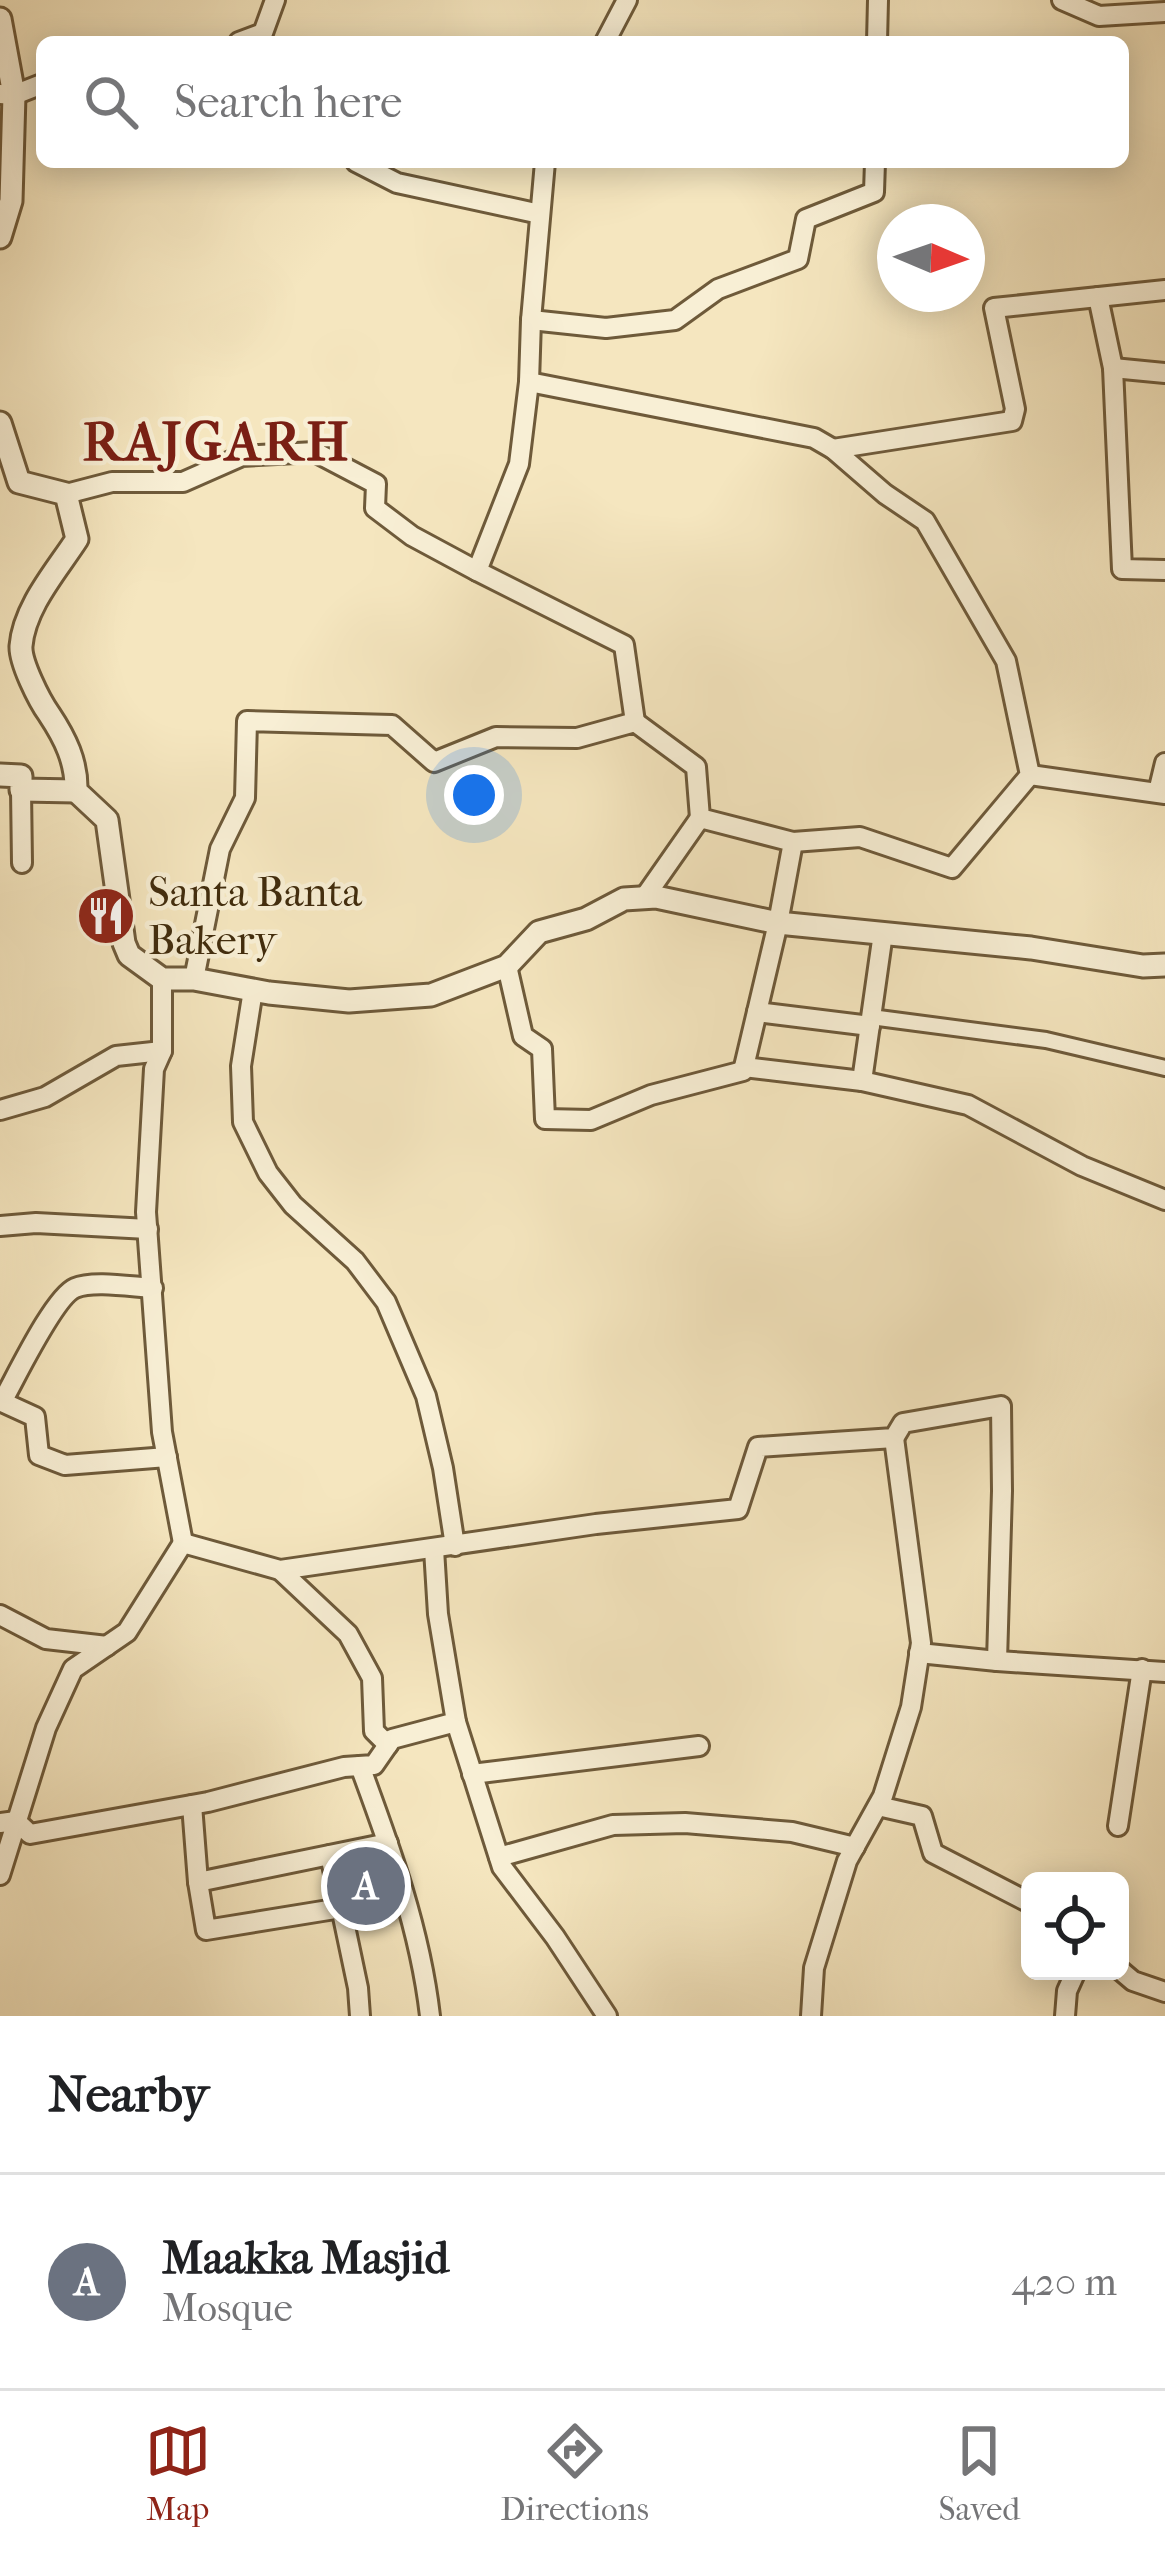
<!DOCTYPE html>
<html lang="en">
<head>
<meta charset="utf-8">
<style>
	body { margin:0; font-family:"IM FELL French Canon",serif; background:#f2f2f2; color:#202124 }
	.controls { position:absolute; right:36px; bottom:36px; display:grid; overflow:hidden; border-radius:18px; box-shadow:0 6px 30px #0003 }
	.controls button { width:108px; height:108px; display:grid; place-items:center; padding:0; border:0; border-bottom:3px solid #e0e0e0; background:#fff; color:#202124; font:60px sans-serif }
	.compass { position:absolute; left:877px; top:204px; width:108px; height:108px; border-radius:50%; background:#fff; box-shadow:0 6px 30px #0003; rotate:92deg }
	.you { position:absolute; left:474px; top:795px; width:42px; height:42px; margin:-30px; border:9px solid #fff; border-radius:50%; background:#1a73e8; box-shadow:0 0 0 18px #1a73e833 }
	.badge { display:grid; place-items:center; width:78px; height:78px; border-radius:50%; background:#8f2418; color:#fff; font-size:39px; font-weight:700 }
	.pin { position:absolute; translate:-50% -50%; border:6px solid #fff; box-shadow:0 3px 12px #0006 }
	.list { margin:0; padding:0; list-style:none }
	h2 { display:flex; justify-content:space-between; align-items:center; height:156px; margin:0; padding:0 48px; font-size:51px }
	h2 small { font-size:39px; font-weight:400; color:#757577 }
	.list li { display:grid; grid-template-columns:78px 1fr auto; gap:36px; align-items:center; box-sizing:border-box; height:216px; padding:0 48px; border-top:3px solid #e0e0e0 }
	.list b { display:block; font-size:45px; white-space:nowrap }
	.list p { margin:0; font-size:39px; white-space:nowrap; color:#757577 }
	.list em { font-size:39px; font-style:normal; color:#757577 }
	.icon { flex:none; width:66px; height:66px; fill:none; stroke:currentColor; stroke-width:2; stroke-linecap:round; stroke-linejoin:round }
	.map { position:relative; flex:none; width:1165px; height:2016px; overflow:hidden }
	.search { position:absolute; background:#fff; box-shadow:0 6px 30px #0003; left:36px; right:36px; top:36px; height:132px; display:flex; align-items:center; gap:30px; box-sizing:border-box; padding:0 42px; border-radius:18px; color:#757577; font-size:45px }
	.sheet { height:372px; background:#fff }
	nav { display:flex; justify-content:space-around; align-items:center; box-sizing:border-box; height:168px; border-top:3px solid #e0e0e0; background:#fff; font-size:33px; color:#757577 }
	nav a { display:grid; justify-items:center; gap:6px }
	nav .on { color:#8f2418 }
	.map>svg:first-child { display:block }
</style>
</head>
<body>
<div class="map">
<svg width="1165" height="2016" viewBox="0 0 1165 2016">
	<defs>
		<pattern id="building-back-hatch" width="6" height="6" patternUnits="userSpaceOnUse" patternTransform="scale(3)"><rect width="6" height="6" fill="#dea085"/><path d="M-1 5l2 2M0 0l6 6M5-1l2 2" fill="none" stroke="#b6836b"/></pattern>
		<filter id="shadow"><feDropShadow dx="5.5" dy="5.5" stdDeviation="3" flood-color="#0004"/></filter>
	</defs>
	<rect width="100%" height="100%" fill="#f5e6bf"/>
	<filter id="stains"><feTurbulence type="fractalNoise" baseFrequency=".00167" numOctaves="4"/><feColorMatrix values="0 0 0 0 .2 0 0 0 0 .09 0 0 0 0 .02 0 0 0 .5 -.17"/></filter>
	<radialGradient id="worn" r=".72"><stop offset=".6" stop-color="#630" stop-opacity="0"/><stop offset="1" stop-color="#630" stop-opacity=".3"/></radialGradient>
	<polygon fill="url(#building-back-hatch)" stroke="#412c0d" stroke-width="3" filter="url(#shadow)" points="379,1859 395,1913 358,1920 346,1865"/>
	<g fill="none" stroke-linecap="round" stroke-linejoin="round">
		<g stroke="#6e5a3a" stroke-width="20">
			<polyline id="pedestrian" points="871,1017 1046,1040 1165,1068"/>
		</g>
		<g stroke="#6e5a3a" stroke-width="24">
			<g id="minor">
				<polyline points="1062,0 1099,16 1165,12"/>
				<polyline points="239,42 263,33 275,0"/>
				<polyline points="605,42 627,0"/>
				<polyline points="877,42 878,0"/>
				<polyline points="0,94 14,95 42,84"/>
				<polyline points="356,162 397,183 540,214"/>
				<polyline points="545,162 531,320 529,382 814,438 833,449 885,494 925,521 1006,661 1030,775 952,868 860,837 793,842"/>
				<polyline points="1098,297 1113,368 1122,569 1165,570"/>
				<polyline points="531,320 606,328 675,320 718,289 798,259 806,219 874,192 875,162"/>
				<polyline points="1113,368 1165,373"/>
				<polyline points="529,382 519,464 477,571 624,645 635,722"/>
				<polyline points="833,449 1012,421 1015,409 994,308 1165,290"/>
				<polyline points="66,494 112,482 183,482 242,456 315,452 376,484 375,508 412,536 477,571"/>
				<polyline points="1030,775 1165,794"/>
				<polyline points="21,790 22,863"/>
				<polyline points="1158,792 1165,763"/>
				<polyline points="644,898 700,818"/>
				<polyline points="162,979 162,1051 154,1069 146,1212 162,1432 183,1543"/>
				<polyline points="194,979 220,849 245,798 247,721 392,725 434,762 496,737 577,738 635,722 696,767 700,818 793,842 778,923 743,1071 651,1095 591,1120 545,1119 542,1049 523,1036 507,966"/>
				<polyline points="253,990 241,1066 243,1122 268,1173 293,1205 355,1261 386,1302 426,1396 443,1468 455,1546"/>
				<polyline points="757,1012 870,1026"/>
				<polyline points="744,1067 862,1081 883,933"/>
				<polyline points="862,1081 968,1105 1082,1166 1165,1200"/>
				<polyline points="0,1110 45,1097 116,1056 162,1051"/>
				<polyline points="0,1226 36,1223 148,1229"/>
				<path d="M3,1400C16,1377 54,1297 75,1288C93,1280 133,1287 153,1288"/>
				<polyline points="0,1401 35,1417 39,1455 65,1465 167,1457"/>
				<polyline points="280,1570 348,1634 372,1678 374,1731 388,1745"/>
				<polyline points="0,1615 46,1639 107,1646"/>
				<polyline points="919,1653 997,1661 1165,1672"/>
				<polyline points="456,1722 502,1867 555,1937 607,2016"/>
				<path d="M360,1766C390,1847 420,1929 430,2016"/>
				<polyline points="472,1774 699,1746"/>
				<polyline points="192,1805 198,1882 206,1930 341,1908"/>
				<polyline points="878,1806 922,1816 933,1853 1030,1903"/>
				<polyline points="0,1823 16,1821 30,1834 208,1802 344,1767 374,1765 392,1739 456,1722 438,1614 434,1549"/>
				<polyline points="1118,1826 1142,1669"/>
				<polyline points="330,1855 358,1988 360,2016"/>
				<polyline points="499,1857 613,1825 685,1823 792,1832 855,1847"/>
				<polyline points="0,1875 46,1728 73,1669 127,1632 183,1543 280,1570 596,1524 738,1509 758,1447 894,1438 903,1423 1001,1406 1002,1491 997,1661"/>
				<polyline points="198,1882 388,1843"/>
				<polyline points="1120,1970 1133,1981 1165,1992"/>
				<polyline points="811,2016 814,1968 847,1861 883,1796 911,1707 921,1643 894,1438"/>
				<polyline points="1065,2016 1067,1991 1076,1971"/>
			</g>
		</g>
		<g stroke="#6e5a3a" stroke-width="27">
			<g id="tertiary">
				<polyline points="0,19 14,95 11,201 0,237"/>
				<path d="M0,423L19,482L66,494L77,539C57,570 24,607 21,646C20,662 39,700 49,714C65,738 77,762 76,791L107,820L124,943L129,955L162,979H194L269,993L349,1001L431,995L507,966L539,932L586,919L624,899L656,897L778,923L1031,948L1143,966L1165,965"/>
				<polyline points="0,775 21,776 21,790 76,791"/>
			</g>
		</g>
		<use href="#pedestrian" stroke="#f8efd5" stroke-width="14"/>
		<use href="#minor" stroke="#f8efd5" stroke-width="18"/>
		<use href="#tertiary" stroke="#f8efd5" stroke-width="21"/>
	</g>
	<defs>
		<g id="restaurant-disc" transform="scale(3)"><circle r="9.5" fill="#8f2418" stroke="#f8efd5"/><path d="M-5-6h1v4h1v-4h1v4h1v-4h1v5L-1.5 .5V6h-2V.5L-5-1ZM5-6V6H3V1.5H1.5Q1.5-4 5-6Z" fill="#fff"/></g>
	</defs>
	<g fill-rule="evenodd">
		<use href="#restaurant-disc" x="106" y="916"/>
	</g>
	<g text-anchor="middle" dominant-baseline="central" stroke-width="9" stroke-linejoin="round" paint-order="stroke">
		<g font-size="42" fill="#412c0d" stroke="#f8efd5" text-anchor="start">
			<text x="148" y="892">Santa Banta<tspan x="148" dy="48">Bakery</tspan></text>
		</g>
		<g font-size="54" font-weight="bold" letter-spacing="3" fill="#7a1f14" stroke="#f8efd5">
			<text x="217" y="442">RAJGARH</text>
		</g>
	</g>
	<rect width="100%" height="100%" filter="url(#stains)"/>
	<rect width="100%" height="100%" fill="url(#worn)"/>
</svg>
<div class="controls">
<button><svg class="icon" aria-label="locate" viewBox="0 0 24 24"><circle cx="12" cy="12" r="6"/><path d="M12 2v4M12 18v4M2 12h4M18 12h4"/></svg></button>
</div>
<svg class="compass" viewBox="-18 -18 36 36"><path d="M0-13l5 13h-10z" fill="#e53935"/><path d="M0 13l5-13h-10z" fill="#757577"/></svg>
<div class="you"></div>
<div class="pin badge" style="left:366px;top:1886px;background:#6b7280">A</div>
<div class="search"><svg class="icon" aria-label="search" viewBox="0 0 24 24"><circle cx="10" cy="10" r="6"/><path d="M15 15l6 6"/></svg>Search here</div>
</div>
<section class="sheet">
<h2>Nearby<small></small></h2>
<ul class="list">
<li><span class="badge" style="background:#6b7280">A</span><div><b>Maakka Masjid</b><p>Mosque</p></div><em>420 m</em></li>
</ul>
</section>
<nav>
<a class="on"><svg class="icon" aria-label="map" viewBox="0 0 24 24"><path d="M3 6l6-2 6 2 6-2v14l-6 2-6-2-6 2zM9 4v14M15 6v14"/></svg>Map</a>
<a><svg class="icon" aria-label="directions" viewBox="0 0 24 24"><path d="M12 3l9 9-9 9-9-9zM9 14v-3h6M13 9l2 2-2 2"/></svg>Directions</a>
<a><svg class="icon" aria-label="saved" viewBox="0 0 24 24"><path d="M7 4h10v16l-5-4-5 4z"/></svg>Saved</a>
</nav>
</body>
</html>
